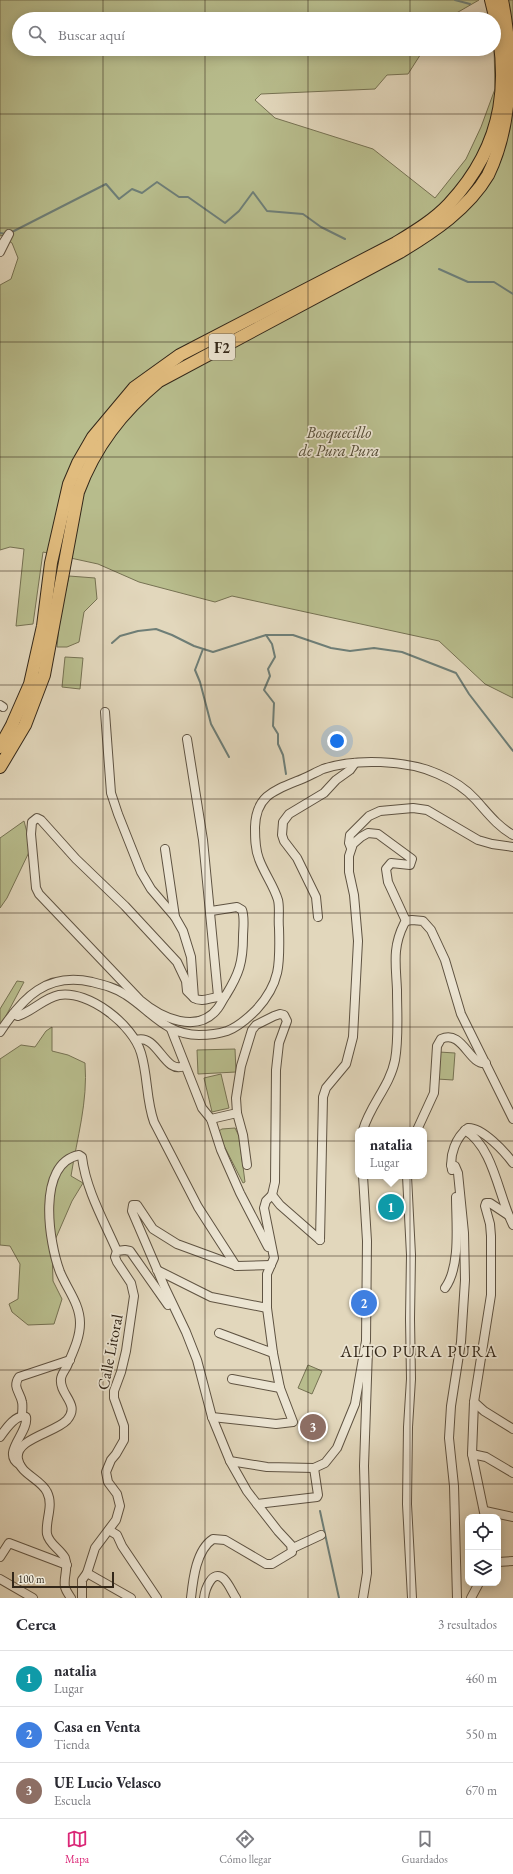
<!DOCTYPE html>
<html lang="es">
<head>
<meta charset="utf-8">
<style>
	body { margin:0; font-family:"EB Garamond",serif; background:#f7f7f7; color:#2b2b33 }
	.controls { position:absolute; right:12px; bottom:12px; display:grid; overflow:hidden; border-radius:8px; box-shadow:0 2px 10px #0003 }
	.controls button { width:36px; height:36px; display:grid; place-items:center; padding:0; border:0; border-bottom:1px solid #e1e1e2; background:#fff; color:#2b2b33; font:20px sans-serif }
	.scale { position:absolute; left:12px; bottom:10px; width:102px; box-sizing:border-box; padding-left:4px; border:2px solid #332719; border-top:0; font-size:11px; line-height:14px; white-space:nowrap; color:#332719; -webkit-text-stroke:3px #ece5d3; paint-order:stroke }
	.you { position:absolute; left:337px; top:741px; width:14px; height:14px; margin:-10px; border:3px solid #fff; border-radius:50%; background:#1a73e8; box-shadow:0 0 0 6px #1a73e833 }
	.badge { display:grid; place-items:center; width:26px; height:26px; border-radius:50%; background:#db2777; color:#fff; font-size:13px; font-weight:700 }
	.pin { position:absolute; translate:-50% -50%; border:2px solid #fff; box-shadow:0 1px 4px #0006 }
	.popup { position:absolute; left:355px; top:1127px; width:72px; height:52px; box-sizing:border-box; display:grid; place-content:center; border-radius:8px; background:#fff; filter:drop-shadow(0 1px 3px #0005); font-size:13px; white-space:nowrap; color:#7c7c81 }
	.popup b { font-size:15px; color:#2b2b33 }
	.popup::after { content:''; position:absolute; left:50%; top:100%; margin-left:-8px; border:8px solid transparent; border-top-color:#fff }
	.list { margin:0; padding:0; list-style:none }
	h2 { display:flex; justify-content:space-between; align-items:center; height:52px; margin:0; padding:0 16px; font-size:17px }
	h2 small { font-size:13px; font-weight:400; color:#7c7c81 }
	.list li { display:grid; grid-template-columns:26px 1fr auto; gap:12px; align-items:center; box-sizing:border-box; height:56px; padding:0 16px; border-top:1px solid #e1e1e2 }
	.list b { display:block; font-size:15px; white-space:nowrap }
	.list p { margin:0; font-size:13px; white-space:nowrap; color:#7c7c81 }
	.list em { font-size:13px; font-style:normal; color:#7c7c81 }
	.icon { flex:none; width:22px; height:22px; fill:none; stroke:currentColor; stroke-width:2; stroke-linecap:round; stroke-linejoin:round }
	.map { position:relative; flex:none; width:513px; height:1598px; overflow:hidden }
	.search { position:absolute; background:#fff; box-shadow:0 2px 10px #0003; left:12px; right:12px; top:12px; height:44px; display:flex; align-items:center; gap:10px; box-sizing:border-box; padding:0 14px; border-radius:22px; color:#7c7c81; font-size:15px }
	.sheet { height:220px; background:#fff }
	nav { display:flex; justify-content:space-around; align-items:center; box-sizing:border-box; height:56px; border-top:1px solid #e1e1e2; background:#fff; font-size:11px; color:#7c7c81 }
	nav a { display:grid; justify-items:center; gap:2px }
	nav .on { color:#db2777 }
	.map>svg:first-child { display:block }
</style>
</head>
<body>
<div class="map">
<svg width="513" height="1598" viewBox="0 0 513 1598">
	<rect width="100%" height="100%" fill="#e2d7bc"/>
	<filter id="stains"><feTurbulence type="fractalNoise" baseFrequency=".005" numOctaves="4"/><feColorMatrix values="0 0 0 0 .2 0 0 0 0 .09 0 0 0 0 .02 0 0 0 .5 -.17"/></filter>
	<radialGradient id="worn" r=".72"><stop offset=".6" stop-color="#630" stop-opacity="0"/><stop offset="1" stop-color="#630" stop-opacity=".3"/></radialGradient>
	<g fill="#b8bd8d" stroke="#767253">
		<polygon points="0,0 479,0 446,19 19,19 19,49 424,49 408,74 387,75 375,89 261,94 255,100 275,118 373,149 435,198 466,159 481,127 495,89 494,46 488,3 484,0 513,0 513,698 485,684 439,641 232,596 215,602 139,582 98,564 43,552 33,624 16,626 24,549 10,547 0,550 0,285 11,279 18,258 12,243 7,240 8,234 0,236"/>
		<polygon points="69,576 95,578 97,599 84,612 79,642 67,647 57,647 60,616"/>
		<polygon points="65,657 83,658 80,689 62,687"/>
		<polygon points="24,821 31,848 7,898 0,908 0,838"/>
		<polygon points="17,981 24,982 0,1027 0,1009"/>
		<path d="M52,1027V1051L68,1055L85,1063C88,1102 77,1138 71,1176L83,1183L72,1201L52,1247L53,1281L62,1299L54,1324L28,1325L12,1312L9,1304L18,1299L20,1264L10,1246L0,1245V1059L21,1045L35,1047L46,1031Z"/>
		<polygon points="235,1049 236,1072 198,1074 197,1050"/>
		<polygon points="439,1052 455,1053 453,1080 437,1079"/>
		<polygon points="221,1074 229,1108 212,1112 204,1078"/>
		<polygon points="235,1128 239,1136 245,1182 243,1183 217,1132 222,1129"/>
		<polygon points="308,1365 322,1371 312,1394 298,1388"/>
	</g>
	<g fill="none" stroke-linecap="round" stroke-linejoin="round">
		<g stroke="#6e7e77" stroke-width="2">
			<polyline points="455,0 470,4"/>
			<polyline points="0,233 6,234"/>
			<polyline points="10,233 106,184 119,199 132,189 142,193 157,182 179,197 188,197 225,223 239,211 253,192 267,211 303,214 321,227 345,239"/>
			<polyline points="439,269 468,282 494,282 513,294"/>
			<polyline points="266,635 272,644 275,657 268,669 270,676 264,690 274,703 273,726 278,734 278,744 283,755 286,774"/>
			<polyline points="112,643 120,636 138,631 156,629 172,635 194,646 213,652 266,635 293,635 331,648 350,651 374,648 402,652 456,673 469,694 513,751"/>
			<polyline points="203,649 195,670 200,682 211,724 229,757"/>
			<polyline points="320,1511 339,1598"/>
		</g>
		<g stroke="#5f5342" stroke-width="10">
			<g id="minor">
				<polyline points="0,248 9,234 0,252"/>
				<polyline points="0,705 3,707"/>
				<polyline points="105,712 111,793 118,814 141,872 151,889 175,917"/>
				<polyline points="187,739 203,840 218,996"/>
				<polyline points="351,848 349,843 350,835 369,816 380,811 413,808 427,810 478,840 492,844 513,847"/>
				<path d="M165,849L175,917L183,931L191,957L194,998C204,1004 213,995 224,997"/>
				<polyline points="318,917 316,897 297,858 284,841 282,835 283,822 289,814 324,793 336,780 350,770 355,763"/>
				<path d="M194,998L187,991L186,981L177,962L125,906L76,859L41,820L37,818L32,822L31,834L36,888L39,894L140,1000C161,1018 198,1035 218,1008C221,1004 223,999 226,995C239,974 243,962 243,937C243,929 245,918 242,910L237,907L211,911"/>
				<path d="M13,1014L18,1016C33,1011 44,998 59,995C89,990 133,1025 141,1053C148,1076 146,1100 154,1122L198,1207L236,1266"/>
				<polyline points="171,1029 202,1108 211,1119 221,1150 240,1193 268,1247"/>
				<path d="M0,1032C23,997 47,972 92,982C104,985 116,988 126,995C151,1011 166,1035 199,1035C208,1035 218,1034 227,1031C238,1027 247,1019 256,1010C281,983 280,963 279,928C278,919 280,908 278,900C274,886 264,873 259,859C255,849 255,838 255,827C256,797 272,791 297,781C306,778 314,773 323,769C355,758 407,760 438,774C452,780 465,788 475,799C487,812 497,826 513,835"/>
				<path d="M136,1040C158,1033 164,1075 184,1066"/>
				<polyline points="237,1113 243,1135 247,1165"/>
				<polyline points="211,1119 237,1113 236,1098 241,1066 252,1030 256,1025 274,1016 280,1014 284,1015 287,1021 279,1043 276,1070 275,1182 272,1195 266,1201 264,1208 274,1258 267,1274 267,1308 273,1353 280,1388 293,1422 276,1424 212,1417"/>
				<path d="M363,1130C370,1105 390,1086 395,1060C399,1038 397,1013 397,990C396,965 392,948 404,924L406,921L412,920L423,921L431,930L445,960L461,1014L513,1119"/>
				<path d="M417,1130L434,1093L437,1046L441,1039C463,1029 469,1066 486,1063"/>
				<path d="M465,1130C494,1148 498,1195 513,1225"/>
				<polyline points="451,1165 455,1166 458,1173 464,1233 465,1280 461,1342 451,1406 449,1438 454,1486 457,1598"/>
				<path d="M452,1170C449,1155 456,1137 468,1128C482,1127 505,1152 513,1163"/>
				<polyline points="407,1176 411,1255 410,1319 411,1379 408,1427 407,1504 412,1598"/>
				<polyline points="272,1195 280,1205 320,1240"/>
				<polyline points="320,1240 323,1097 326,1088 346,1064 353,1037 358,941 354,895 349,872 349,856 353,844 361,837 368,833 378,834 412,859 410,865 391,863 386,869 388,882 406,921"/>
				<polyline points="271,1265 237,1266 177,1244 153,1229 137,1205 133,1205 132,1211 165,1288 186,1332 197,1360 212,1417 230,1461 267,1467 314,1468 325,1463 337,1448 355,1404 366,1341 367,1241 363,1176"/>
				<polyline points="157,1270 211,1297 267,1308"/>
				<path d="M445,1288C461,1266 456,1223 456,1197"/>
				<polyline points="219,1333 273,1353"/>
				<polyline points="232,1379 280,1388"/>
				<polyline points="474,1402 484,1411 513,1429"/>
				<path d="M22,1416C22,1412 23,1406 22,1402C20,1392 12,1387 19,1377L70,1360"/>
				<path d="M0,1437C5,1430 16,1413 26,1417C29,1433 0,1453 20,1465"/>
				<polyline points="472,1454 486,1457 513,1473"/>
				<polyline points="230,1461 247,1491 257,1504 317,1497 318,1495 314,1468"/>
				<polyline points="485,1511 513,1517"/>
				<polyline points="485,1517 472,1454 474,1402 491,1295 491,1236 490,1224 485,1206 486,1203 490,1203 508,1215"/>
				<polyline points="109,1530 117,1535 122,1546 157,1598"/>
				<polyline points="293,1548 321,1535"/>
				<polyline points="0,1557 9,1543 67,1565"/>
				<polyline points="498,1562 513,1561"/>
				<polyline points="87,1573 131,1598"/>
				<polyline points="0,1579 33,1598"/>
				<path d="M71,1598C69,1595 66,1591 65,1587C63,1577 69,1568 65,1558C60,1549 49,1544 47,1534C45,1520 54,1506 47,1492C41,1479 20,1474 18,1459C14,1439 55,1433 67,1420C81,1404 59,1395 61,1379C61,1375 65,1370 67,1366C73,1352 80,1338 80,1323C80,1304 67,1289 60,1272C49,1243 36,1164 79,1155L82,1157C86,1190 104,1221 117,1251"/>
				<polyline points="82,1598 82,1580 87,1573 95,1548 116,1520 120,1506 117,1494 108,1482 106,1472 111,1460 116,1454 124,1440 124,1426 114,1398 114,1391 121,1372 126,1351 134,1296 131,1283 117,1262 115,1257 117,1251 125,1250 130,1251 168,1305"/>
				<path d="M191,1598C193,1580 196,1550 213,1539L225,1540L266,1564H272L292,1552L291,1545L278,1531L257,1504"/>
				<path d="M204,1598C205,1590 212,1568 224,1579C229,1584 232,1592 236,1598"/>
				<polyline points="363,1598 367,1573 364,1466 368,1349"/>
				<polyline points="471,1598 479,1583"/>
			</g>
		</g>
		<g stroke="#332719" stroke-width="14">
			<g id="highway">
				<path d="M0,747L12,725L30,684L43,626L51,563L69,484L78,463L93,437L134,388L180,355L396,243C414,232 434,220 449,204C506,143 512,77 491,0"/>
				<path d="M0,767L25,725L44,675L78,492C95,446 122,412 159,381L400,252C433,232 468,209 488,175C513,124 513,55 502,0"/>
			</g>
		</g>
		<use href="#minor" stroke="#ece5d3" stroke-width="8"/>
		<use href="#highway" stroke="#e1bc7e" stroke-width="12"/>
	</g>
	<path fill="none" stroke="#332719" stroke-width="1" stroke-opacity="0.55" d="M103,0V19M205,0V19M308,0V19M410,0V19M103,49V1598M205,49V1598M308,49V1598M410,49V1598M0,114H513M0,228H513M0,342H513M0,457H513M0,571H513M0,685H513M0,799H513M0,913H513M0,1027H513M0,1141H513M0,1256H513M0,1370H513M0,1484H513"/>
	<g text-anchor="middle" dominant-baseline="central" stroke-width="3.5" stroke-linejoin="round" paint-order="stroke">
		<rect fill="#ece5d3" stroke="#6a6051" stroke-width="1" x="209" y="334" width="26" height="26" rx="3"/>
		<g font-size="15" font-weight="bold" fill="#332719">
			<text x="222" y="347">F2</text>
		</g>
		<g font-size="16" font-style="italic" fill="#544c36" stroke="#ece5d3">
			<text x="339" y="432">Bosquecillo<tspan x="339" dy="18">de Pura Pura</tspan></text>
		</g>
		<g font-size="16" fill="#332719" stroke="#ece5d3">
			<text transform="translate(110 1352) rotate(-79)">Calle Litoral</text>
		</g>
		<g font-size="17" letter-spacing="1" fill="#332719" stroke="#ece5d3">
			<text x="419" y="1351">ALTO PURA PURA</text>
		</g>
	</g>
	<rect width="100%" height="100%" filter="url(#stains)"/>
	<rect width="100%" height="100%" fill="url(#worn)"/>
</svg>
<div class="controls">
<button><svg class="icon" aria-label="locate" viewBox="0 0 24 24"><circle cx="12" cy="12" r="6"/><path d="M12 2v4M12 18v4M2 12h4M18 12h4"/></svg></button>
<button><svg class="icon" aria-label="layers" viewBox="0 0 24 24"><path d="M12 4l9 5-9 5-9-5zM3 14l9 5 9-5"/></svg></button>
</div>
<div class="scale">100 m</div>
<div class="you"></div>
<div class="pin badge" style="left:391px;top:1207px;background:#0f9aa8">1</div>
<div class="popup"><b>natalia</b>Lugar</div>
<div class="pin badge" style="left:364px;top:1303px;background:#3f7fe0">2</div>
<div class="pin badge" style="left:313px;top:1427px;background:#8d6e63">3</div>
<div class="search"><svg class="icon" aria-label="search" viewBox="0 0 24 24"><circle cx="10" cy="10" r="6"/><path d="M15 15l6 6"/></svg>Buscar aquí</div>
</div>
<section class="sheet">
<h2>Cerca<small>3 resultados</small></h2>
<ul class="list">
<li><span class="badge" style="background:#0f9aa8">1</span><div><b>natalia</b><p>Lugar</p></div><em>460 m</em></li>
<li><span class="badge" style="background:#3f7fe0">2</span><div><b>Casa en Venta</b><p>Tienda</p></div><em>550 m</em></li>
<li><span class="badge" style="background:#8d6e63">3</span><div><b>UE Lucio Velasco</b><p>Escuela</p></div><em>670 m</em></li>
</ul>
</section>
<nav>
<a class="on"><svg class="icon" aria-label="map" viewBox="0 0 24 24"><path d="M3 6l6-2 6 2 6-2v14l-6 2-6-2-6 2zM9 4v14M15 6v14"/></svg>Mapa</a>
<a><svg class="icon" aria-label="directions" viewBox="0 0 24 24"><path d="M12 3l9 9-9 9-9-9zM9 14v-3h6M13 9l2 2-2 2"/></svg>Cómo llegar</a>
<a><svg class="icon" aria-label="saved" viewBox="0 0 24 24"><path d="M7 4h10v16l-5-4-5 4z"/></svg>Guardados</a>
</nav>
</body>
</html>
